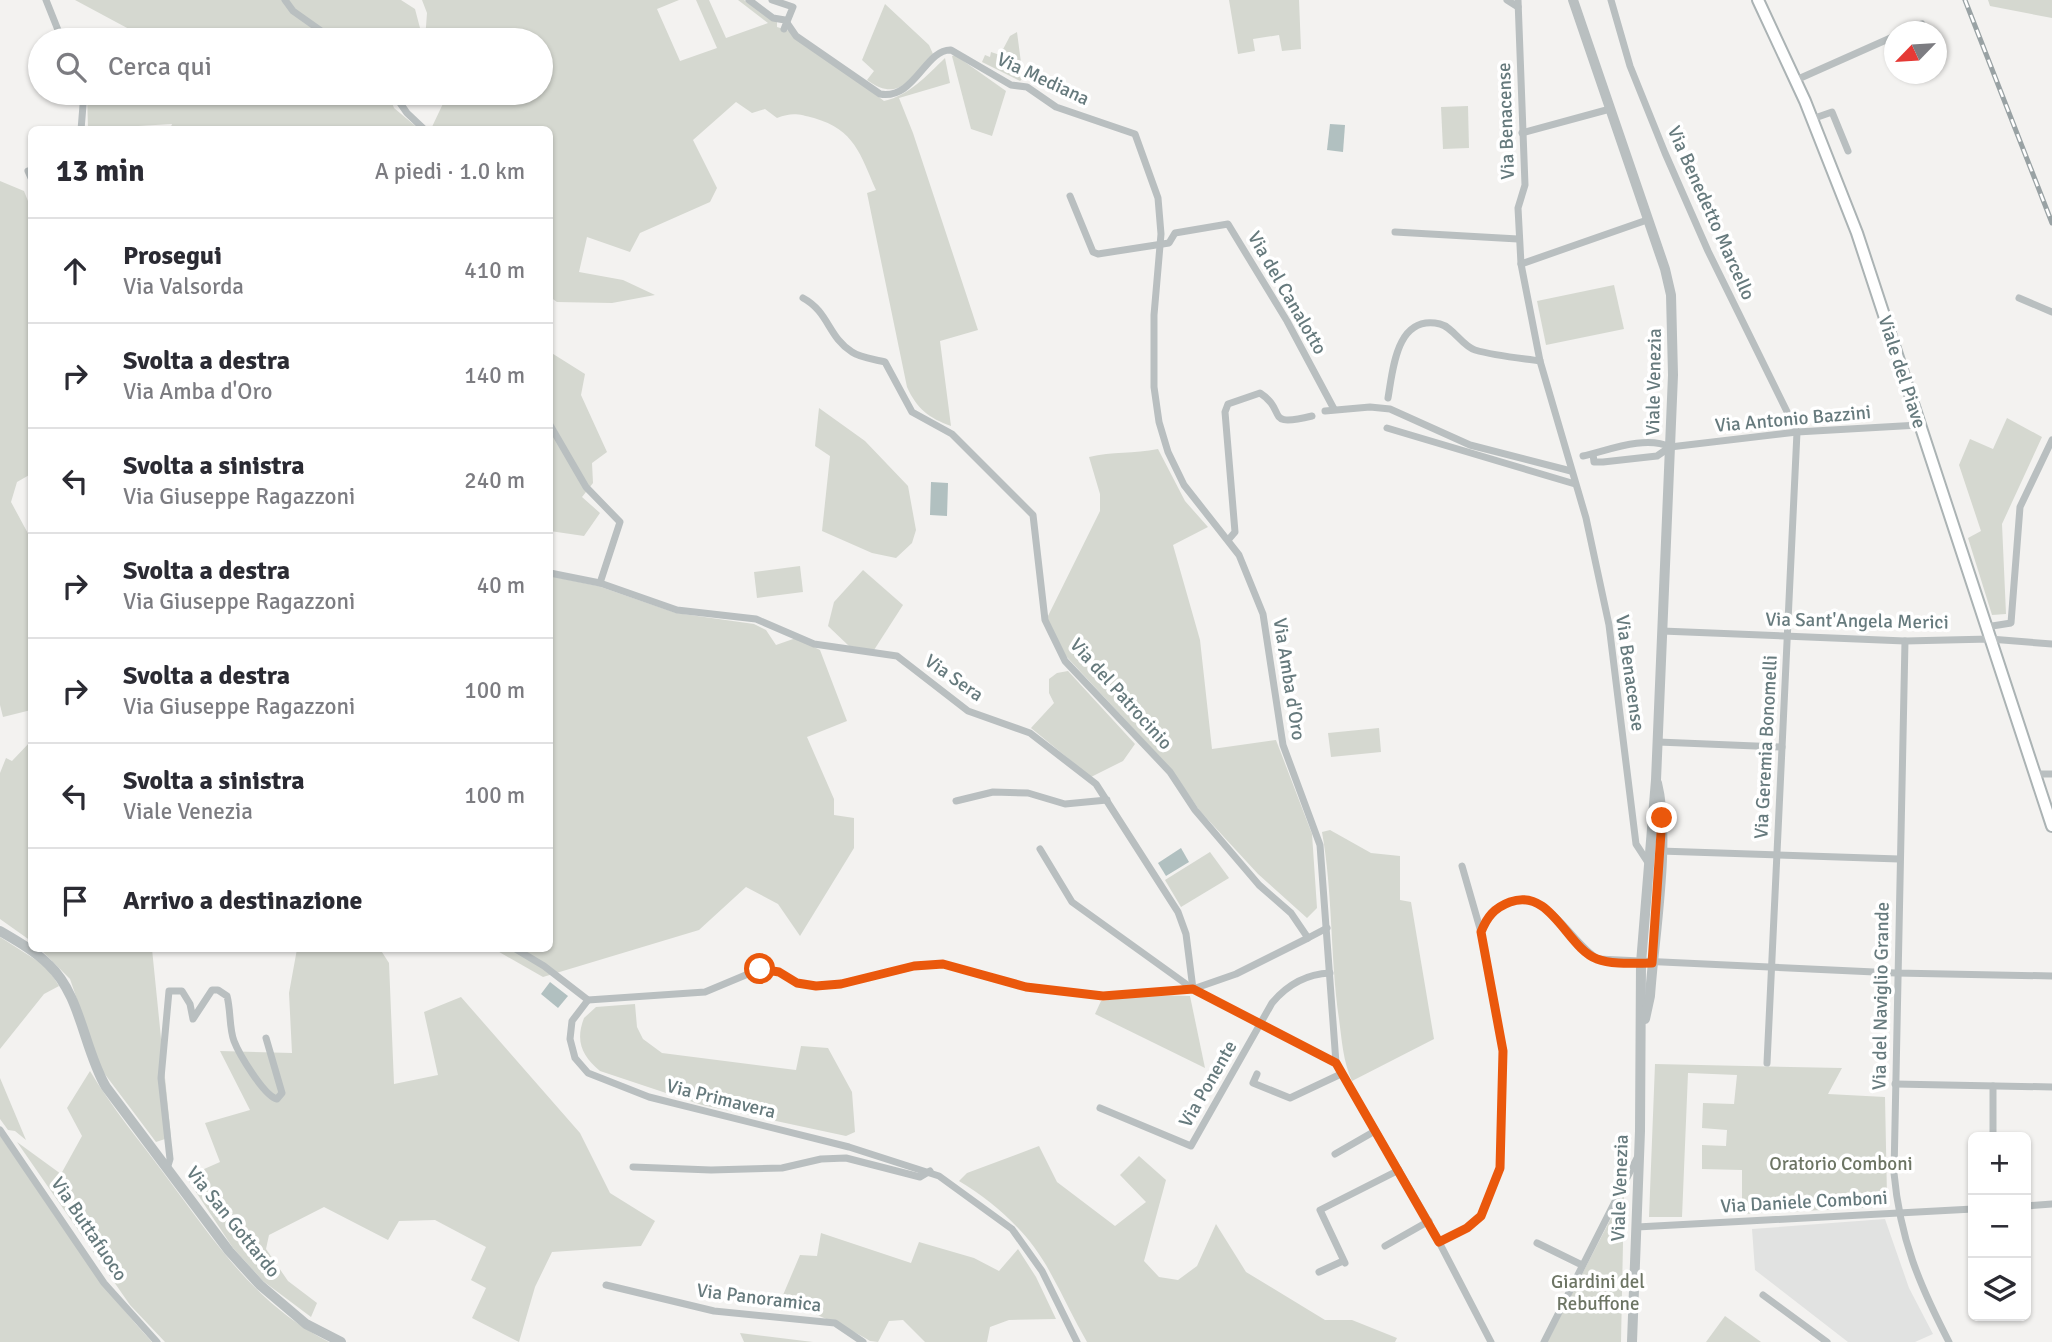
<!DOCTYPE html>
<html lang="it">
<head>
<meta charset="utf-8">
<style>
	body { margin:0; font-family:Signika,sans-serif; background:#f2f2f3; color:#2b2b33 }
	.controls { position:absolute; right:21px; bottom:21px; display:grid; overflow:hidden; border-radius:10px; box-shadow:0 2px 5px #0004 }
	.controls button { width:63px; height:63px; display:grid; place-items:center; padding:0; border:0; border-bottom:2px solid #e1e1e2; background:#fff; color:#2b2b33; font:35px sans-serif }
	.compass { position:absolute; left:1884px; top:21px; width:63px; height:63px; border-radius:50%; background:#fff; box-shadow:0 2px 5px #0004; rotate:245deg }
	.stop { position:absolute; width:21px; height:21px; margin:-16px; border:5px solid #ea580c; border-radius:50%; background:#fff }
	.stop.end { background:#ea580c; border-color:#fff; box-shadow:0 2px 7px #0008 }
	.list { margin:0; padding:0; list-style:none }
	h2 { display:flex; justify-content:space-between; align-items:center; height:91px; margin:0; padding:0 28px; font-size:30px }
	h2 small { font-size:23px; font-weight:400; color:#7c7c81 }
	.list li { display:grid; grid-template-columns:46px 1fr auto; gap:21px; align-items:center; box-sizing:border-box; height:105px; padding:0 28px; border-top:2px solid #e1e1e2 }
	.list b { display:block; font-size:26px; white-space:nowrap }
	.list p { margin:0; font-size:23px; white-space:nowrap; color:#7c7c81 }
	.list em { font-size:23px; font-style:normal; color:#7c7c81 }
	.icon { flex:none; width:38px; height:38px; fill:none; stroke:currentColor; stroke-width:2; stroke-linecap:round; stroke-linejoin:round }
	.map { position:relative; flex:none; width:2052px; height:1342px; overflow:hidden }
	.search { position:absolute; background:#fff; box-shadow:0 2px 5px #0004; left:28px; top:28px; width:525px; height:77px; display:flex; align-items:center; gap:18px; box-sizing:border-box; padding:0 24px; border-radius:38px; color:#7c7c81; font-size:26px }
	.panel { position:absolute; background:#fff; box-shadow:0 2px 5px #0004; left:28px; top:126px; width:525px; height:826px; border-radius:10px }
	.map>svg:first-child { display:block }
</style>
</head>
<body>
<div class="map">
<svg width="2052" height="1342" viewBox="0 0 2052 1342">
	<rect width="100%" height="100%" fill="#f3f2f0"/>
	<polygon fill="#e1e2e1" points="1885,1219 1909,1288 1933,1334 1915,1342 1848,1342 1755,1270 1752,1229"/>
	<g fill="#d5d8d0">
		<polygon points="75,0 401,0 415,9 420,28 417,40 141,40 129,29"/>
		<path d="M422,0H679L657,9L680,61L717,48L696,0H709L726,38L768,23L738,0H744L777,21V27L796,33L884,101C910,95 926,76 945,58L950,83L899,98L913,133L978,330L940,341L951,426C929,418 917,409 907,387L867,193L876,190C860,154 855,130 814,118C799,114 792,112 777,118L765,109L752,113L736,102L693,140L717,188L710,202L640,233L630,252L587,237L579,272L623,280L655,295L612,303L557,302L550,297V130L431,129L448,93H541V40H425L427,13Z"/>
		<polygon points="1229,0 1299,0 1301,49 1282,51 1279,35 1253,39 1255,51 1238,54"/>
		<polygon points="1988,0 2052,0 2052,18 1990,6"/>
		<path d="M885,4L929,45L933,54C911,77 900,104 867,80L874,71L862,60Z"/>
		<polygon points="1017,32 1023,78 1020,81 982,62 985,55 990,57 991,52 1000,55 1010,36"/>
		<polygon points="955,55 1006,91 992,136 971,129 952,56"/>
		<polygon points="87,93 388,93 394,108 419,129 170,129 172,124 88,129"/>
		<polygon points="1468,106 1469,148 1443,149 1441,107"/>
		<polygon points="0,181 24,191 32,211 31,474 17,482 11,502 31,539 31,710 3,717 0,705"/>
		<polygon points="1614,285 1624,329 1546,345 1537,301"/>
		<polygon points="550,352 585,374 581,395 607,452 592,463 593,483 582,497 600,513 584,536 550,531"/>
		<polygon points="819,408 865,441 908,486 916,530 912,543 896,558 872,553 822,531 830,456 815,446"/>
		<polygon points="2007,418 2042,437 2002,524 2006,614 1992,615 1968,538 1981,531 1959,465 1970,439 1993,449"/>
		<path d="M1158,449L1185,501L1208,527L1173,545L1200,640L1212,749L1276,740L1312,834L1317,908L1307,918L1258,874L1200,811L1171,769L1064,654L1047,618L1100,511V494L1089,457C1112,451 1134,454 1158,449Z"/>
		<polygon points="800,566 803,592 757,598 754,572"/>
		<polygon points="863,570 903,605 874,650 849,646 828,626 834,602"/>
		<polygon points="550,576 598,586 676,613 754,624 766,630 776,645 796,638 820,650 847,721 807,737 834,799 834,815 854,818 854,848 800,936 778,904 746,887 699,930 543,977 494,949 550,948"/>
		<polygon points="1068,671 1135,744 1123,761 1091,777 1031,728 1054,703 1049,693 1049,679 1057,673"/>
		<polygon points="1379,728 1381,752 1331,757 1328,733"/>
		<polygon points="31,741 31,941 0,919 0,773 6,758 12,761"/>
		<path d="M1330,830L1371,853L1400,856V900L1411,902L1434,1039L1352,1081C1343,1061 1342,1041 1339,1019C1330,957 1333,893 1322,832Z"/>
		<polygon points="1210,852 1229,878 1181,907 1165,880"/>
		<polygon points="0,937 47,967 59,986 44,994 0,1049"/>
		<polygon points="40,949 152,949 171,1137 156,1142 101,1069 70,979"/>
		<polygon points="297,949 380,949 389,963 394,1084 438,1075 424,1012 461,997 580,1133 610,1193 655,1221 641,1246 552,1252 535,1287 519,1342 472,1318 486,1288 471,1280 486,1247 435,1220 399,1221 388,1240 324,1207 269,1235 266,1249 288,1281 317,1303 311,1317 263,1281 233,1248 186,1177 220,1162 205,1123 250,1110 220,1051 292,1053 289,993"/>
		<polygon points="1150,995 1190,996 1205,1068 1095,1014 1101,1001"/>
		<path d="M635,1004L637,1027L643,1039L662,1053L796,1070L801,1046L828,1048L852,1092L855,1132L846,1136L702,1105L600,1071C582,1056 575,1041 584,1018L596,1007Z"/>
		<polygon points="1655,1064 1842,1068 1828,1094 1885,1097 1887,1197 1880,1207 1742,1214 1742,1170 1702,1169 1702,1145 1726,1146 1727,1130 1702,1128 1703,1103 1734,1104 1737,1075 1688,1073 1682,1217 1649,1217"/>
		<path d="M90,1071C112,1108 140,1141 165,1175C214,1240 254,1304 329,1342H165L130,1305L17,1142L61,1174L82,1136L67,1108Z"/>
		<polygon points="0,1078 26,1140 15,1131 8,1130 0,1119"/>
		<path d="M0,1136C50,1206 93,1279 152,1342H0Z"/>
		<path d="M1039,1146L1057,1182L1115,1226L1146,1202L1120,1175L1139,1156L1166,1180L1144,1261L1159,1277L1178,1280L1197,1266L1216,1224L1246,1272L1325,1320H1352L1397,1338L1395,1342H1087C1074,1320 1064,1297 1051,1274C1030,1234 997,1204 959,1181L967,1173Z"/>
		<polygon points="1624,1193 1621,1342 1547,1342"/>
		<path d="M821,1233L911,1263L919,1242L974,1258L999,1271L1018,1249L1036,1277L1056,1319L1009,1320L990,1327L987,1342H925L903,1320L889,1321L878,1342L870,1341C842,1323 809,1315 783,1295L800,1255L817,1256Z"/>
		<polygon points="1725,1316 1761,1342 1706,1342"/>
		<polygon points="740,1333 813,1342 744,1342"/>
	</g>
	<g fill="#b1c0c0">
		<polygon points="1330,124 1345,125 1343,152 1327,150"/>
		<polygon points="931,482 948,483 947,516 930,515"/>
		<polygon points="1181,848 1189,862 1166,876 1158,863"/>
		<polygon points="550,982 568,996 558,1008 541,994"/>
	</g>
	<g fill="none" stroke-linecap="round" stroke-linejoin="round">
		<g stroke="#abb3b4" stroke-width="14">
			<polyline id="secondary" points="1758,0 1805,101 1857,233 2052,826"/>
		</g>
		<g stroke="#b9bfc0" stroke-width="7">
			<polyline points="46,0 62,40"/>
			<polyline points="285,0 293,11 334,40"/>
			<path d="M749,0L773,18L785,20L796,36L880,94C915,100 925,49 951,50L1011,85L1027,87L1056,107L1135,134L1158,198L1161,234L1154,315V387L1159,422L1168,452L1184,485L1239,555L1263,614L1283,745L1320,845L1336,1063L1426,1217L1491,1342"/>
			<polyline points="772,0 793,7 784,29"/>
			<polyline points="1507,0 1518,7"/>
			<polyline points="1518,0 1525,185 1518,208 1521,264 1540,361 1586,518 1609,625 1636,844 1649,864"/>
			<polyline points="1611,0 1630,66 1665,153 1708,251 1797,432 1767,1063"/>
			<polyline points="1906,32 1922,24"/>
			<polyline points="1796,80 1895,36"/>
			<polyline points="393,93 407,113 425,130"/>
			<polyline points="1812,119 1832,112 1848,151"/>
			<polyline points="81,130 84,93"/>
			<polyline points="1522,133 1610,109"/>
			<polyline points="28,171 32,180"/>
			<polyline points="1070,196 1093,252 1098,254 1169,243 1175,233 1228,224 1287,321 1334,409"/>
			<polyline points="1395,232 1518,239"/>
			<polyline points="1521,264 1647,220"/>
			<path d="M803,298C829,312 828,337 852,352C861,358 874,359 885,362L912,412L952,434L1033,515L1045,620L1065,661L1170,772L1195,810L1259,885L1291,913L1308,938L1327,928"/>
			<polyline points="2019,298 2052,312"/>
			<path d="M1388,398C1393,370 1396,314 1440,324C1453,327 1462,346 1475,350C1496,356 1519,358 1540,361"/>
			<polyline points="1325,411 1370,407 1390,409 1470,445 1571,471"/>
			<polyline points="550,425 586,487 620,522 600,583"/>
			<polyline points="1387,428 1575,484"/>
			<polyline points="1670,447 1797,432 1919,425"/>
			<path d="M1583,456C1609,450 1646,435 1670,447L1657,456L1603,462H1594L1593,454"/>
			<path d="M1229,539L1235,532L1225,412L1228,404L1260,393C1288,411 1263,428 1312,416"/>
			<polyline points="550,573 600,583 677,610 756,619 814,644 897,656 968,711 1030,733 1096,784 1178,912 1186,934 1193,989"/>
			<polyline points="1986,627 2011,623 2020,507 2052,440"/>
			<polyline points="1662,631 1905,641 1990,639 2052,644"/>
			<path d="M1905,641L1894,1173C1900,1239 1919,1284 1949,1342"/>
			<polyline points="1658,742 1782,747"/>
			<polyline points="2035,774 2052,774"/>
			<polyline points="956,801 993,792 1028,793 1065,804 1107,800"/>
			<polyline points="1040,849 1072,902 1193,989 1336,1063"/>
			<polyline points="1660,851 1899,859"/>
			<path d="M1481,932C1487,917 1494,908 1510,902C1547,888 1572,944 1598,959L1896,973L2052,976"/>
			<polyline points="514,948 544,966 588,1000 705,992 760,969 779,972 797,983 816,986 841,984 914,966 943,964 1026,987 1103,996 1127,994 1193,989 1236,974 1308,938"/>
			<polyline points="588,1000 572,1021 570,1039 575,1058 588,1073 649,1097 849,1147 939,1176 1012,1229 1042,1271 1077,1342"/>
			<polyline points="1257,1074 1253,1083 1290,1098 1341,1074"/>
			<polyline points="1895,1084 2052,1087"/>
			<path d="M1100,1108L1191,1146L1272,1003C1287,985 1306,974 1330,973"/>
			<polyline points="0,1130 104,1283 157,1342"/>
			<polyline points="1993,1137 1993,1086"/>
			<polyline points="1335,1154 1375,1131"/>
			<polyline points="633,1167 711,1170 782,1168 821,1159 846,1158 920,1177 930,1171"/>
			<path d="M167,1169L170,1159L161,1078L169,991H182L190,1004L193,1019L212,990H218L227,996C231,1011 229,1028 234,1041C239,1054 264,1096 277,1099L282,1093L266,1038"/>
			<polyline points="2026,1206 2052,1204"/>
			<polyline points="1637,1227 1973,1209"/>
			<polyline points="1439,1242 1467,1228 1481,1216 1500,1168 1503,1051 1481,932 1462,866"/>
			<polyline points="1537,1243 1582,1265"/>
			<polyline points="1385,1246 1429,1221"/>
			<polyline points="1345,1263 1320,1210 1399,1170"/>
			<polyline points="1319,1272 1343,1261"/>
			<polyline points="606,1285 714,1311 835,1323 863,1342"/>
			<polyline points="1763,1295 1827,1342"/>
			<polyline points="1544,1342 1637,1158"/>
		</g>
		<g stroke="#b9bfc0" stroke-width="10">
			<polyline points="1573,0 1665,269 1671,295 1673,375 1656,780 1641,963 1640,1131 1632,1342"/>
			<path d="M0,931C17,941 35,951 49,965C81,995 84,1050 106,1087L229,1251L260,1285L306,1324L341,1342"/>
			<path d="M1645,1019L1650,996C1654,936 1671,839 1657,783"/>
		</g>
		<use href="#secondary" stroke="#fff" stroke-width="10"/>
		<g stroke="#99a2a4" stroke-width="5">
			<polyline id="rail" points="1965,0 2052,223"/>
		</g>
		<use href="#rail" stroke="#fff" stroke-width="2.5" stroke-dasharray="8" stroke-linecap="butt"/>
	</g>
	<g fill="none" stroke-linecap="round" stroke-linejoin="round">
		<path stroke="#ea580c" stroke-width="9" d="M760,969L779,972L797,983L816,986L841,984L914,966L943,964L1026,987L1103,996L1193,989L1336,1063L1439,1242L1467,1228L1481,1216L1500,1168L1503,1051L1481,932C1487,917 1494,908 1510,902C1551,887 1567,948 1597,959C1612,965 1636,963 1652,963L1662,818"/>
	</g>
	<g text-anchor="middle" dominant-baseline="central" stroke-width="7" stroke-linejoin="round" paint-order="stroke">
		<g font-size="19" fill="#667a7d" stroke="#fff">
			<text transform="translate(1043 79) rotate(25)">Via Mediana</text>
			<text transform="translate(1506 121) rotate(-92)">Via Benacense</text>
			<text transform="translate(1711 213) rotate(66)">Via Benedetto Marcello</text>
			<text transform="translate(1287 293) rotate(60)">Via del Canalotto</text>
			<text transform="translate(1902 372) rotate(72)">Viale del Piave</text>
			<text transform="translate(1654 382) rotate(-89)">Viale Venezia</text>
			<text transform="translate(1793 419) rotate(-5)">Via Antonio Bazzini</text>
			<text transform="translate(1857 621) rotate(1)">Via Sant'Angela Merici</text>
			<text transform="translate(1630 673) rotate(82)">Via Benacense</text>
			<text transform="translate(954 678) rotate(35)">Via Sera</text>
			<text transform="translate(1289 679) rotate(81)">Via Amba d'Oro</text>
			<text transform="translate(1121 694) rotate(48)">Via del Patrocinio</text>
			<text transform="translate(1766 747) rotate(-87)">Via Geremia Bonomelli</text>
			<text transform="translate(1881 996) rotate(-89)">Via del Naviglio Grande</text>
			<text transform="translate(1208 1084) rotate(-60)">Via Ponente</text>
			<text transform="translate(721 1099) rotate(14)">Via Primavera</text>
			<text transform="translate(1620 1188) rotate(-88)">Viale Venezia</text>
			<text transform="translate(1804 1202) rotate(-3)">Via Daniele Comboni</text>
			<text transform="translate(233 1222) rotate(51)">Via San Gottardo</text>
			<text transform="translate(89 1229) rotate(56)">Via Buttafuoco</text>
			<text transform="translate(759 1298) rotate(7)">Via Panoramica</text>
		</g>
		<g font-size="19" fill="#6d7564" stroke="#fff">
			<text x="1841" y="1164">Oratorio Comboni</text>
			<text x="1598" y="1282">Giardini del<tspan x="1598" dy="22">Rebuffone</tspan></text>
		</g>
	</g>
</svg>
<div class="controls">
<button>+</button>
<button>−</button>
<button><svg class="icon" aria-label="layers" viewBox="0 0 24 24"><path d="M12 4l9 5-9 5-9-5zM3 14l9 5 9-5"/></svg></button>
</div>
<svg class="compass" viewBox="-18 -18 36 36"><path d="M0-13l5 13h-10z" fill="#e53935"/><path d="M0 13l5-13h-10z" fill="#7c7c81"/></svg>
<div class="stop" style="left:760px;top:969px"></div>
<div class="stop end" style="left:1662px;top:818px"></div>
<div class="search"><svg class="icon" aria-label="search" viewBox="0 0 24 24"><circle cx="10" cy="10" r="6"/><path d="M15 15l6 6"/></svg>Cerca qui</div>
<section class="panel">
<h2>13 min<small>A piedi · 1.0 km</small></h2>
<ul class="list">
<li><svg class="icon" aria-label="ahead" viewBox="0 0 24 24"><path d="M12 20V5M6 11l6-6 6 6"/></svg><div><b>Prosegui</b><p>Via Valsorda</p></div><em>410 m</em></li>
<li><svg class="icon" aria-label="right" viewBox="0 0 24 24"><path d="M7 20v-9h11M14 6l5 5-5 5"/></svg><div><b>Svolta a destra</b><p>Via Amba d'Oro</p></div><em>140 m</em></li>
<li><svg class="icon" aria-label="left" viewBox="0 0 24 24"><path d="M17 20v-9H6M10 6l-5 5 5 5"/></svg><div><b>Svolta a sinistra</b><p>Via Giuseppe Ragazzoni</p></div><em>240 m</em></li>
<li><svg class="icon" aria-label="right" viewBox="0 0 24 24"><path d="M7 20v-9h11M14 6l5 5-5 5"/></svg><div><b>Svolta a destra</b><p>Via Giuseppe Ragazzoni</p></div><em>40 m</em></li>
<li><svg class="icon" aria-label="right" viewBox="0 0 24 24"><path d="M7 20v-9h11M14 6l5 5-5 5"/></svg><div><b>Svolta a destra</b><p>Via Giuseppe Ragazzoni</p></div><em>100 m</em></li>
<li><svg class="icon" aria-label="left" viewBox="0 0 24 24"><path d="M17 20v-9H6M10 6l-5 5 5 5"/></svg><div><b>Svolta a sinistra</b><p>Viale Venezia</p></div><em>100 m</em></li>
<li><svg class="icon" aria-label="arrive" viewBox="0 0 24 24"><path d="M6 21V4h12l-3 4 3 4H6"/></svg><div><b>Arrivo a destinazione</b></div></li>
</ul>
</section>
</div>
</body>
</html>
